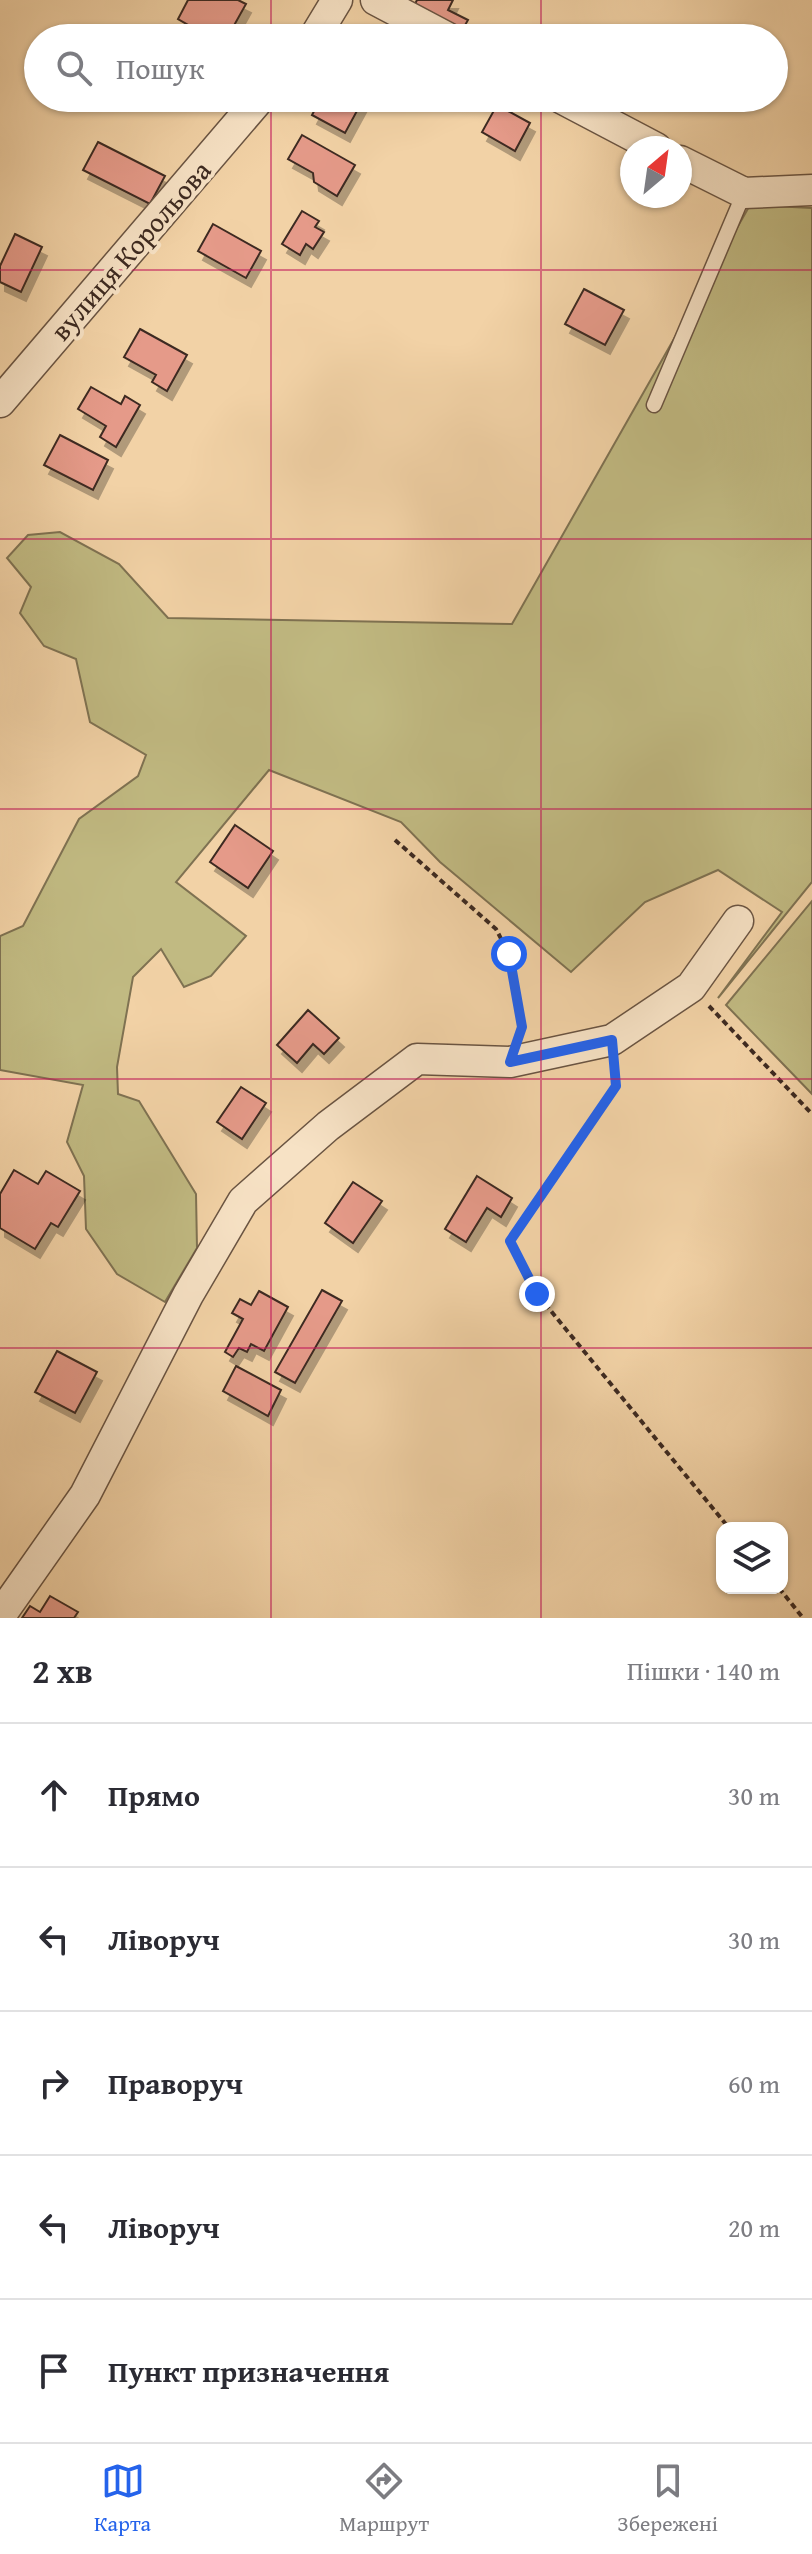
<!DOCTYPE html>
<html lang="uk">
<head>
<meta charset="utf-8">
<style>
	body { margin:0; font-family:"Gentium Book Plus",serif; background:#f2f2f3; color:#2b2b33 }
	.controls { position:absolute; right:24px; bottom:24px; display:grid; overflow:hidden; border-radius:16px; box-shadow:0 2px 6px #0004 }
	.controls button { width:72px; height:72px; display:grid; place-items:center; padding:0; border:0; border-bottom:2px solid #e1e1e2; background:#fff; color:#2b2b33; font:40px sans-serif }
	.compass { position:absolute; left:620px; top:136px; width:72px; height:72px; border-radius:50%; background:#fff; box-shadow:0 2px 6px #0004; rotate:29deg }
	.stop { position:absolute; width:24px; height:24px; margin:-18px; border:6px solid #2563eb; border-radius:50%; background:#fff }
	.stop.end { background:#2563eb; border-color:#fff; box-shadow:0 2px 8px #0008 }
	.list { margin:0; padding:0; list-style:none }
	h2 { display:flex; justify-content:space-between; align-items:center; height:104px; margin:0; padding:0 32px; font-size:34px }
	h2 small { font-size:26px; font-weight:400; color:#7c7c81 }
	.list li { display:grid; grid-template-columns:52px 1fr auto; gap:24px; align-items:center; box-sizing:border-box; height:144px; padding:0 32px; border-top:2px solid #e1e1e2 }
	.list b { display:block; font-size:30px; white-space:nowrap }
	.list em { font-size:26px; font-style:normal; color:#7c7c81 }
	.icon { flex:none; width:44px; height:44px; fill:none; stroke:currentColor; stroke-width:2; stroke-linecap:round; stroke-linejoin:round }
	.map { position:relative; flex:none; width:812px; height:1618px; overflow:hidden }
	.search { position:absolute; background:#fff; box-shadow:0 2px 6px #0004; left:24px; right:24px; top:24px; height:88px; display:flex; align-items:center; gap:20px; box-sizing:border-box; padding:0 28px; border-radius:44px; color:#7c7c81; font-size:30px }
	.sheet { height:824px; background:#fff }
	nav { display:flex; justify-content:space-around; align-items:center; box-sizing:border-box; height:112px; border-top:2px solid #e1e1e2; background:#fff; font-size:22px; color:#7c7c81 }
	nav a { display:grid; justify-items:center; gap:4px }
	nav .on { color:#2563eb }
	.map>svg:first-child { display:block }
</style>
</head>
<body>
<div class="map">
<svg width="812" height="1618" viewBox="0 0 812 1618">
	<defs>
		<filter id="shadow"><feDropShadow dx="5" dy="9" stdDeviation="0" flood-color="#0004"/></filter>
	</defs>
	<rect width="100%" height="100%" fill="#f2d2a6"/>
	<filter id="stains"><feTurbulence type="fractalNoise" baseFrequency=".0025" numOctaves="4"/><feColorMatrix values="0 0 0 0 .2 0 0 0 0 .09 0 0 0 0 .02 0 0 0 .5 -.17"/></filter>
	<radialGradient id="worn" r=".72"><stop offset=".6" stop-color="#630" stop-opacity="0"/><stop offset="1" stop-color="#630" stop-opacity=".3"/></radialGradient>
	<g fill="#c1ba82" stroke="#7f7252" stroke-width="2">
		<polygon points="750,205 812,208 812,882 718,998 782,912 718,870 645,902 571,972 440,862 401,822 269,770 176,882 246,936 211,976 184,987 161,949 133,977 117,1067 118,1094 139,1101 196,1194 197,1248 165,1302 117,1274 86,1229 84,1176 67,1142 83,1085 0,1070 0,936 23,926 79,819 138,776 146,755 90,722 76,659 44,646 20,613 31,587 7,558 28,535 60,532 119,564 168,618 512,624"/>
		<polygon points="812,901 812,1094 726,1005"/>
	</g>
	<g fill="#e59a89" stroke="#3d2a21" stroke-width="2" filter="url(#shadow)">
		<polygon points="188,0 238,0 246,4 227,38 211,38 178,19"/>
		<polygon points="417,0 453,0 448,10 468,20 460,34 412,10"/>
		<polygon points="387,28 404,38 381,38"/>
		<polygon points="321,98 364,98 345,133 312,115"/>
		<polygon points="497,105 530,123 515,151 482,132"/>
		<polygon points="302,135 355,165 337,196 314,182 313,173 288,159"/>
		<polygon points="98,142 165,176 150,204 83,170"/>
		<polygon points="302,211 319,221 315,227 324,232 313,249 306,244 300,255 282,244"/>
		<polygon points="213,224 261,251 246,278 198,251"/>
		<polygon points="15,234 42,247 21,292 0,282 0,266"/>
		<polygon points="584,289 624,310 605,345 565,324"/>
		<polygon points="140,329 187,355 167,391 152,382 156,375 124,357"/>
		<polygon points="91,387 121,404 125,396 140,405 116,447 100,437 106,426 78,409"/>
		<polygon points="60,435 108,460 93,490 44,465"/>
		<polygon points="235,825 273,851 248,888 210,862"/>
		<polygon points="308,1010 339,1038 324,1054 313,1044 297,1063 277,1045"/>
		<polygon points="241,1087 266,1103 242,1139 217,1122"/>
		<polygon points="14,1170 38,1184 46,1171 80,1191 58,1227 51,1223 35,1249 0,1228 0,1194"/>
		<polygon points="477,1176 512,1198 501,1217 487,1208 466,1242 445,1229"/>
		<polygon points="353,1182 382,1201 353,1243 325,1223"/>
		<polygon points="322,1290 342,1301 295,1383 275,1372"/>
		<polygon points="259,1291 288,1307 264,1351 251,1344 247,1352 239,1348 233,1357 225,1352 243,1319 232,1313 240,1299 251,1305"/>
		<polygon points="57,1351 97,1372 75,1413 35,1392"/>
		<polygon points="236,1366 281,1390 268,1416 223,1391"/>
		<polygon points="50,1596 78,1612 74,1618 22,1618 30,1606 40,1612"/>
	</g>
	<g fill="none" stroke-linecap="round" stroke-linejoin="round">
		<g stroke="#6a5442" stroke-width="17">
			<polyline id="lane" points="654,405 744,193"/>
		</g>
		<g stroke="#6a5442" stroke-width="33">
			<g id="street">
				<polyline points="376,0 448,38"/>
				<polyline points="314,38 337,0"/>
				<polyline points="561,98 656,148"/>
				<polyline points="680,161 744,193 812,190"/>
				<polyline points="0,402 260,98"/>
				<polyline points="0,1616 85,1495 188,1295 243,1201 328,1126 417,1059 510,1062 612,1040 691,987 738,921"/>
			</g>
		</g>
		<g stroke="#3d2a21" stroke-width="4" stroke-dasharray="6 4" stroke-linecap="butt">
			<polyline points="395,840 496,929 509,954 522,1027 520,1033"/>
			<polyline points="709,1006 812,1114"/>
			<polyline points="615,1066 616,1086 510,1241 537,1294 729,1528"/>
			<polyline points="779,1588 803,1618"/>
		</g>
		<use href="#lane" stroke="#f7e2c5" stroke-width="14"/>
		<use href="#street" stroke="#f7e2c5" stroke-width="30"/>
	</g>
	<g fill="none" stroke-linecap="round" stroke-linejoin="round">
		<polyline stroke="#2563eb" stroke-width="10" points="509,954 522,1027 510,1062 612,1040 616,1086 510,1241 537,1294"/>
	</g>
	<path fill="none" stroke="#c2185b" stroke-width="2" stroke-opacity="0.55" d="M271,0V38M541,0V38M271,98V1618M541,98V1618M0,270H812M0,539H812M0,809H812M0,1079H812M0,1348H812"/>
	<g text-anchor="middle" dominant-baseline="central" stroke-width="8" stroke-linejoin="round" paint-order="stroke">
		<g font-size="28" fill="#3d2a21" stroke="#f7e2c5">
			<text transform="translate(130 250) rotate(-49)">вулиця Корольова</text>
		</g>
	</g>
	<rect width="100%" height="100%" filter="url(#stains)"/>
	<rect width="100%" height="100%" fill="url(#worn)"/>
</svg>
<div class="controls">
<button><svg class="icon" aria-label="layers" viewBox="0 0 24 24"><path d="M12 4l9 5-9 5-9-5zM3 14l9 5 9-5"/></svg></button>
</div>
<svg class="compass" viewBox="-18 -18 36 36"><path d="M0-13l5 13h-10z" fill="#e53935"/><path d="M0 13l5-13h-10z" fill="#7c7c81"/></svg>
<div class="stop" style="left:509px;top:954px"></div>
<div class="stop end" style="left:537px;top:1294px"></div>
<div class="search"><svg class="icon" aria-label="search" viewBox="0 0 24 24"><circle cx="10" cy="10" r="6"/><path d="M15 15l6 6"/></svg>Пошук</div>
</div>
<section class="sheet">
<h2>2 хв<small>Пішки · 140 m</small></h2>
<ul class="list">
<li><svg class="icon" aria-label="ahead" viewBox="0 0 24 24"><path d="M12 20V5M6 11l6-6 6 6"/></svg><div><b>Прямо</b></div><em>30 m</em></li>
<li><svg class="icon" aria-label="left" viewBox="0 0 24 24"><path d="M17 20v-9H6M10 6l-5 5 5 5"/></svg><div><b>Ліворуч</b></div><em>30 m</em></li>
<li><svg class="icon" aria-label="right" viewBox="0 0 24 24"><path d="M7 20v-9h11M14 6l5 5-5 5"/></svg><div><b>Праворуч</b></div><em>60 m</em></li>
<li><svg class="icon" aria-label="left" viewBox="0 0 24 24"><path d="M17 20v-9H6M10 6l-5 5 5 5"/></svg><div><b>Ліворуч</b></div><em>20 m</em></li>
<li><svg class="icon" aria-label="arrive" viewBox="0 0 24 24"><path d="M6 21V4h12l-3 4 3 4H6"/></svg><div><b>Пункт призначення</b></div></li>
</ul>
</section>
<nav>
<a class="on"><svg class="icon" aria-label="map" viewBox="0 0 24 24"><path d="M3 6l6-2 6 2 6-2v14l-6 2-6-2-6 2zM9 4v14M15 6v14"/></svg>Карта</a>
<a><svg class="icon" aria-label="directions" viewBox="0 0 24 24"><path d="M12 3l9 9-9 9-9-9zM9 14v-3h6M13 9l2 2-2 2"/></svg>Маршрут</a>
<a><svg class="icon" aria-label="saved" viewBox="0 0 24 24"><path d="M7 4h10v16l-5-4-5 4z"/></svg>Збережені</a>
</nav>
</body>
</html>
